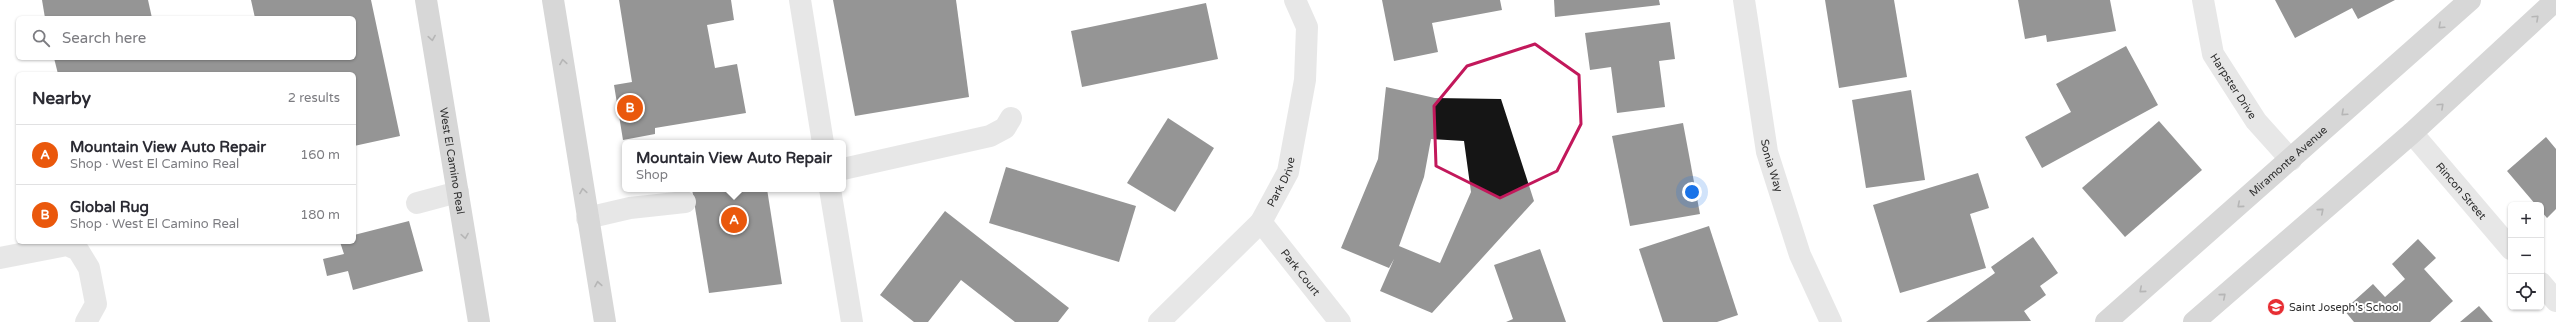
<!DOCTYPE html>
<html lang="en">
<head>
<meta charset="utf-8">
<style>
	body { margin:0; font-family:"Varela Round",sans-serif; background:#f7f7f7; color:#2b2b33 }
	.controls { position:absolute; right:12px; bottom:12px; display:grid; overflow:hidden; border-radius:6px; box-shadow:0 1px 3px #0004 }
	.controls button { width:36px; height:36px; display:grid; place-items:center; padding:0; border:0; border-bottom:1px solid #e1e1e2; background:#fff; color:#2b2b33; font:20px sans-serif }
	.you { position:absolute; left:1692px; top:192px; width:14px; height:14px; margin:-10px; border:3px solid #fff; border-radius:50%; background:#1a73e8; box-shadow:0 0 0 6px #1a73e833 }
	.badge { display:grid; place-items:center; width:26px; height:26px; border-radius:50%; background:#ea580c; color:#fff; font-size:13px; font-weight:700 }
	.pin { position:absolute; translate:-50% -50%; border:2px solid #fff; box-shadow:0 1px 4px #0006 }
	.popup { position:absolute; left:622px; top:140px; width:224px; height:52px; box-sizing:border-box; display:grid; place-content:center; border-radius:6px; background:#fff; filter:drop-shadow(0 1px 3px #0005); font-size:13px; white-space:nowrap; color:#7c7c81 }
	.popup b { font-size:15px; color:#2b2b33 }
	.popup::after { content:''; position:absolute; left:50%; top:100%; margin-left:-8px; border:8px solid transparent; border-top-color:#fff }
	.list { margin:0; padding:0; list-style:none }
	h2 { display:flex; justify-content:space-between; align-items:center; height:52px; margin:0; padding:0 16px; font-size:17px }
	h2 small { font-size:13px; font-weight:400; color:#7c7c81 }
	.list li { display:grid; grid-template-columns:26px 1fr auto; gap:12px; align-items:center; box-sizing:border-box; height:60px; padding:0 16px; border-top:1px solid #e1e1e2 }
	.list b { display:block; font-size:15px; white-space:nowrap }
	.list p { margin:0; font-size:13px; white-space:nowrap; color:#7c7c81 }
	.list em { font-size:13px; font-style:normal; color:#7c7c81 }
	.icon { flex:none; width:22px; height:22px; fill:none; stroke:currentColor; stroke-width:2; stroke-linecap:round; stroke-linejoin:round }
	.map { position:relative; flex:none; width:2556px; height:322px; overflow:hidden }
	.search { position:absolute; background:#fff; box-shadow:0 1px 3px #0004; left:16px; top:16px; width:340px; height:44px; display:flex; align-items:center; gap:10px; box-sizing:border-box; padding:0 14px; border-radius:6px; color:#7c7c81; font-size:15px }
	.panel { position:absolute; background:#fff; box-shadow:0 1px 3px #0004; left:16px; top:72px; width:340px; height:172px; border-radius:6px }
	.map>svg:first-child { display:block }
</style>
</head>
<body>
<div class="map">
<svg width="2556" height="322" viewBox="0 0 2556 322">
	<rect width="100%" height="100%" fill="#fff"/>
	<g fill="#151515" fill-rule="evenodd">
		<polygon points="42,0 148,0 152,18 45,18"/>
		<polygon points="251,0 371,0 400,136 354,146 354,74 58,74 54,58 354,58 354,18 255,18"/>
		<polygon points="619,0 731,0 734,20 707,25 715,68 737,64 746,113 655,128 655,134 623,140 614,85 632,82"/>
		<polygon points="833,0 956,0 969,97 855,116"/>
		<polygon points="1382,0 1500,0 1502,10 1432,23 1438,52 1394,61"/>
		<polygon points="1554,0 1659,0 1660,5 1555,17"/>
		<polygon points="1825,0 1894,0 1907,77 1839,88"/>
		<polygon points="2018,0 2110,0 2116,31 2047,42 2046,35 2025,39"/>
		<polygon points="2275,0 2395,0 2358,19 2352,8 2295,38"/>
		<polygon points="1206,3 1218,59 1082,87 1071,31"/>
		<polygon points="1670,22 1675,59 1659,61 1665,107 1617,113 1611,67 1590,70 1585,33"/>
		<polygon points="2126,46 2158,105 2042,168 2025,137 2071,112 2056,84"/>
		<path d="M1386,87L1435,98L1501,99L1534,201L1432,313L1380,291L1394,259L1389,268L1341,248L1378,159ZM1431,139L1464,141L1471,192L1440,263L1399,246L1424,177Z"/>
		<polygon points="1911,90 1925,180 1866,188 1852,100"/>
		<polygon points="1168,118 1214,148 1175,212 1127,183"/>
		<polygon points="2159,121 2202,170 2125,237 2082,188"/>
		<polygon points="1683,123 1700,214 1630,226 1612,136"/>
		<polygon points="2546,137 2556,149 2556,209 2547,218 2541,211 2541,205 2536,205 2507,171"/>
		<polygon points="1006,167 1136,206 1119,262 989,223"/>
		<polygon points="1978,173 1989,208 1970,214 1986,268 1900,293 1873,205"/>
		<polygon points="692,189 767,189 782,284 709,293"/>
		<polygon points="945,211 1069,308 1058,322 1015,322 961,280 928,322 914,322 880,295"/>
		<polygon points="409,221 423,271 353,290 348,271 327,276 323,259 344,254 340,242 354,242 354,235"/>
		<polygon points="1709,226 1738,315 1717,322 1663,322 1639,249"/>
		<polygon points="2033,237 2058,273 2040,286 2046,295 2024,311 2031,321 1926,322 1995,273 1991,267"/>
		<polygon points="2418,239 2436,258 2424,269 2453,301 2430,322 2354,322 2344,310 2373,284 2385,297 2405,279 2392,264"/>
		<polygon points="1540,249 1566,322 1506,322 1513,319 1494,265"/>
		<polygon points="2479,306 2493,322 2460,322"/>
	</g>
	<g fill="none" stroke-linecap="round" stroke-linejoin="round">
		<g stroke="#cbcbcb" stroke-width="22">
			<polyline points="800,0 823,143"/>
			<path id="s1" d="M1744,0L1767,152L1800,255L1831,322"/>
			<path id="s2" d="M2203,0L2213,54L2256,121L2291,160"/>
			<path id="s3" d="M2412,133L2511,249"/>
			<polyline points="843,169 990,136 1005,128 1011,118"/>
			<polyline points="830,189 852,322"/>
			<polyline points="417,203 458,192"/>
			<polyline points="587,218 630,208 685,202"/>
			<path id="s4" d="M1261,222L1340,322"/>
			<polyline points="0,258 67,245 78,250 89,268 96,304 86,322"/>
			<polyline points="2541,283 2556,301"/>
			<path id="s5" d="M1159,322L1261,222L1288,172L1305,80L1307,27L1295,0"/>
		</g>
		<g stroke="#a6a6a6" stroke-width="22">
			<path id="s6" d="M426,0L479,322"/>
			<polyline points="553,0 605,322"/>
			<path id="s7" d="M2106,322L2470,0"/>
			<polyline points="2194,322 2412,133 2556,0"/>
		</g>
	</g>
	<defs><path id="oneway-chevron" d="M-2-3.5L2.5 0L-2 3.5" fill="none" stroke-width="1.6" stroke-linecap="round" stroke-linejoin="round"/></defs>
	<g stroke="#5e5e5e">
		<use href="#oneway-chevron" transform="translate(2536 18) rotate(-43)"/>
		<use href="#oneway-chevron" transform="translate(2441 26) rotate(138)"/>
		<use href="#oneway-chevron" transform="translate(432 38) rotate(81)"/>
		<use href="#oneway-chevron" transform="translate(563 62) rotate(-99)"/>
		<use href="#oneway-chevron" transform="translate(2441 106) rotate(-43)"/>
		<use href="#oneway-chevron" transform="translate(2344 113) rotate(138)"/>
		<use href="#oneway-chevron" transform="translate(583 191) rotate(-99)"/>
		<use href="#oneway-chevron" transform="translate(2240 205) rotate(139)"/>
		<use href="#oneway-chevron" transform="translate(2321 211) rotate(-41)"/>
		<use href="#oneway-chevron" transform="translate(465 236) rotate(81)"/>
		<use href="#oneway-chevron" transform="translate(598 284) rotate(-100)"/>
		<use href="#oneway-chevron" transform="translate(2142 290) rotate(139)"/>
		<use href="#oneway-chevron" transform="translate(2223 296) rotate(-41)"/>
	</g>
	<path d="M0 0H2556V322H0ZM1535,44L1579,75L1581,124L1557,171L1500,198L1436,166L1434,106L1467,66Z" fill="#fff" fill-opacity=".55" fill-rule="evenodd"/>
	<path fill="none" stroke="#c2185b" stroke-width="3" stroke-linejoin="round" d="M1535,44L1579,75L1581,124L1557,171L1500,198L1436,166L1434,106L1467,66Z"/>
	<defs>
		<g id="school-disc" transform="scale(0.9)"><circle r="9.5" fill="#e72e33" stroke="#fff"/><path d="M0-5L7-2L0 1L-7-2ZM-4 1L0 2.5L4 1V4Q0 6-4 4Z" fill="#fff"/></g>
	</defs>
	<g fill-rule="evenodd">
		<use href="#school-disc" x="2276" y="307"/>
	</g>
	<g text-anchor="middle" dominant-baseline="central" stroke-width="4" stroke-linejoin="round" paint-order="stroke">
		<g font-size="11" fill="#2e2e2e" stroke="#fff">
			<text stroke="none"><textPath href="#s2" startOffset="93">Harpster Drive</textPath></text>
			<text stroke="none"><textPath href="#s6" startOffset="163">West El Camino Real</textPath></text>
			<text stroke="none"><textPath href="#s7" startOffset="243">Miramonte Avenue</textPath></text>
			<text stroke="none"><textPath href="#s1" startOffset="168">Sonia Way</textPath></text>
			<text stroke="none"><textPath href="#s5" startOffset="188">Park Drive</textPath></text>
			<text stroke="none"><textPath href="#s3" startOffset="76">Rincon Street</textPath></text>
			<text stroke="none"><textPath href="#s4" startOffset="64">Park Court</textPath></text>
		</g>
		<g font-size="11" fill="#2e2e2e" stroke="#fff" text-anchor="start">
			<text x="2289" y="307">Saint Joseph's School</text>
		</g>
	</g>
</svg>
<div class="controls">
<button>+</button>
<button>−</button>
<button><svg class="icon" aria-label="locate" viewBox="0 0 24 24"><circle cx="12" cy="12" r="6"/><path d="M12 2v4M12 18v4M2 12h4M18 12h4"/></svg></button>
</div>
<div class="you"></div>
<div class="pin badge" style="left:734px;top:220px">A</div>
<div class="popup"><b>Mountain View Auto Repair</b>Shop</div>
<div class="pin badge" style="left:630px;top:108px">B</div>
<div class="search"><svg class="icon" aria-label="search" viewBox="0 0 24 24"><circle cx="10" cy="10" r="6"/><path d="M15 15l6 6"/></svg>Search here</div>
<section class="panel">
<h2>Nearby<small>2 results</small></h2>
<ul class="list">
<li><span class="badge">A</span><div><b>Mountain View Auto Repair</b><p>Shop · West El Camino Real</p></div><em>160 m</em></li>
<li><span class="badge">B</span><div><b>Global Rug</b><p>Shop · West El Camino Real</p></div><em>180 m</em></li>
</ul>
</section>
</div>
</body>
</html>
